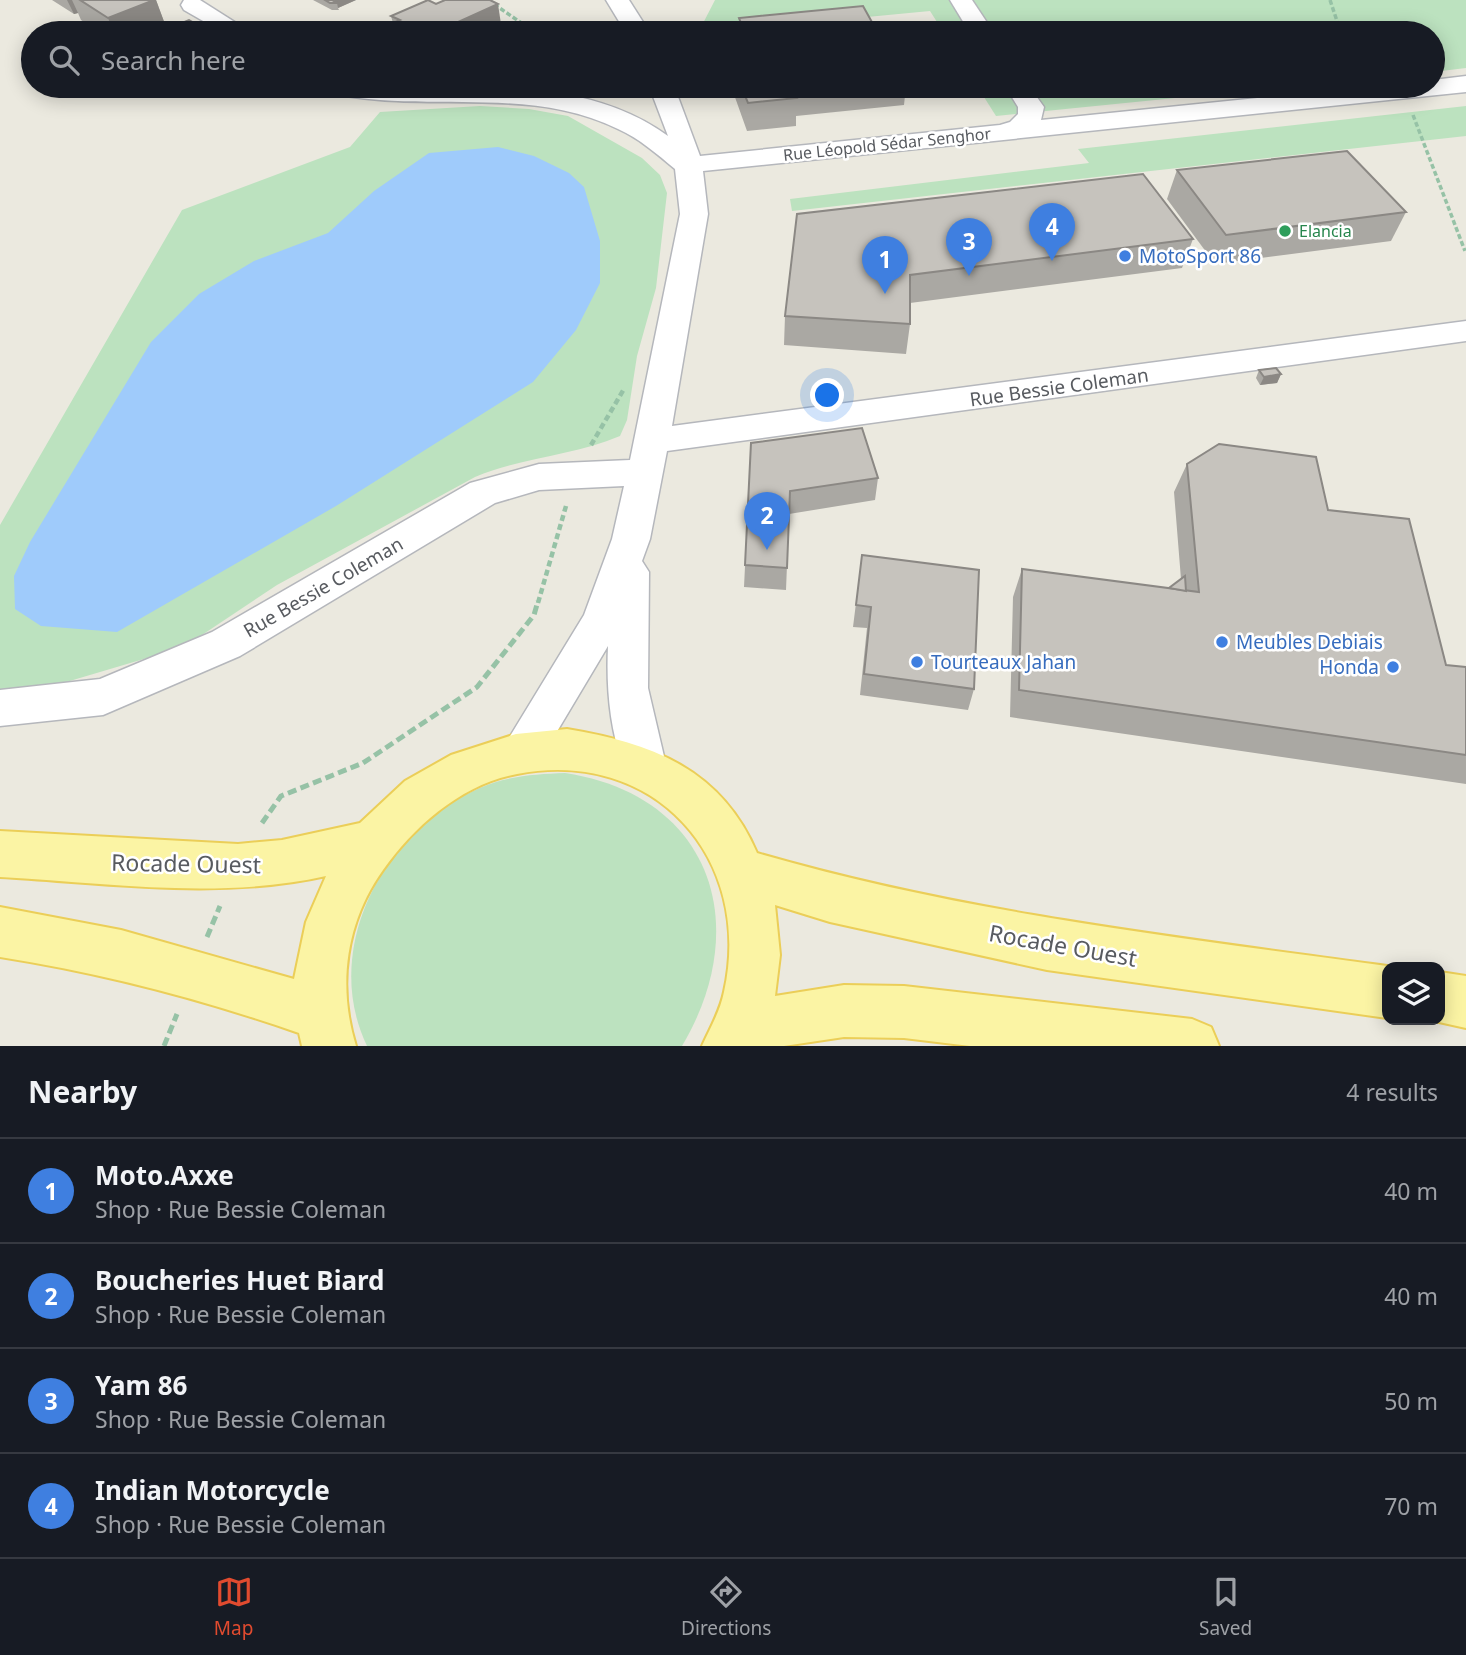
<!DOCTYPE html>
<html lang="en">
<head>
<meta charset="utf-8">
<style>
	body { margin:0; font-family:"Noto Sans",sans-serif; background:#242831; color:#f1f3f6 }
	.controls { position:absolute; right:21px; bottom:21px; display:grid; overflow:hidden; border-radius:14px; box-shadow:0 4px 18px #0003 }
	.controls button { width:63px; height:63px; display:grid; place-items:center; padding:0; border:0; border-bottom:2px solid #363941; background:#171b24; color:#f1f3f6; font:35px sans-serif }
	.you { position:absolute; left:828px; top:396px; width:24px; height:24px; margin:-18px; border:5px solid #fff; border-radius:50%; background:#1a73e8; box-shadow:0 0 0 10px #1a73e833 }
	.badge { display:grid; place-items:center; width:46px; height:46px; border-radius:50%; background:#e14b2f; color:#fff; font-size:23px; font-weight:700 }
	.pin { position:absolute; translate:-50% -58px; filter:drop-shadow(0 2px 4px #0008) }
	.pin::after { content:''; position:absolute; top:37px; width:24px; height:21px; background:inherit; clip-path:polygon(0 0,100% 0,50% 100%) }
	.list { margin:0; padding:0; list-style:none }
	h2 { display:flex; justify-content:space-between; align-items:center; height:91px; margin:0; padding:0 28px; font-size:30px }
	h2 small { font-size:23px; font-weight:400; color:#9ea1a6 }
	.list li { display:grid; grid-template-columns:46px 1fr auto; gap:21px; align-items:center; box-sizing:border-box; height:105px; padding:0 28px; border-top:2px solid #363941 }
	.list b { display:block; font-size:26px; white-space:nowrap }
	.list p { margin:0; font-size:23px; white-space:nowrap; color:#9ea1a6 }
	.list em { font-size:23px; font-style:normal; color:#9ea1a6 }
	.icon { flex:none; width:38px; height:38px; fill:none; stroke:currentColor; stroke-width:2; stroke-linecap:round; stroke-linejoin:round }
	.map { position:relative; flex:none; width:1466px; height:1046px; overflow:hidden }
	.search { position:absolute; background:#171b24; box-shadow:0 4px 18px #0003; left:21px; right:21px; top:21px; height:77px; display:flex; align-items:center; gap:18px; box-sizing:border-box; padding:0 24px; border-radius:38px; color:#9ea1a6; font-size:26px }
	.sheet { height:511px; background:#171b24 }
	nav { display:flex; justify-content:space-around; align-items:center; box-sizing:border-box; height:98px; border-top:2px solid #363941; background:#171b24; font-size:19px; color:#9ea1a6 }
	nav a { display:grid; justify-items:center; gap:4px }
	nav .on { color:#e14b2f }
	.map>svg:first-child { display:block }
</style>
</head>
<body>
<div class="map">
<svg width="1466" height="1046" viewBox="0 0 1466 1046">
	<rect width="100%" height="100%" fill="#ebe9df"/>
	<g fill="#bce2bf">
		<polygon points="715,0 1466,0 1466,68 1433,72 1433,33 944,33 930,11 698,33"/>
		<polygon points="977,86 1294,86 996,116"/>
		<path d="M480,106L529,109L568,116L642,158L660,175L667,193L656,288L637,356L627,420L620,436C573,456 522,457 475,477L277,585L202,635L164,653L63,683L0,690V525L182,210L350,147L380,112Z"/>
		<polygon points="1466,106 1466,136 792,211 790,199 1089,163 1078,149"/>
		<path d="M565,773C711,795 754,925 682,1046H367C317,942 393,815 496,782C519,775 542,774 565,773Z"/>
	</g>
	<polygon fill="#9fcbfb" points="498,147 534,156 569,173 584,187 600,241 600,283 576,330 533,382 336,506 117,632 41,626 15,609 14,576 30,542 151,342 199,294 254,261 328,233 374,191 429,153"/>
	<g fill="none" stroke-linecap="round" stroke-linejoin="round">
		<g stroke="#b5b7bc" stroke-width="3">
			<g id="minor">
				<polygon points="184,0 200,0 252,33 224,33 184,10 181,5"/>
				<polygon points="606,0 629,0 650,33 626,33"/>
				<polygon points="950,0 972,0 994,33 970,33"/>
				<path d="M1466,76V92L703,171L708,214L672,426L1466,321V341L667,451L650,539L642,561L649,572L648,688L666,765L659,779L644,784L629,779C610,738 606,690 608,646L537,765L522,770L507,765L501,751L584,615L612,539L624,486L539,490L495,503L240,656L103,715L0,726V690L100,679L212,632L470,483L539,464L630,460L680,214L675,169C657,154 640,139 618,129C524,83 420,116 322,91L319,86C353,86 386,89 420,88C505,87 595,83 668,136L649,86H674L700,156L1000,125L1010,122L1018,114V107L1005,86H1029L1044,107L1041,120L1376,86H1433V80Z"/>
			</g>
		</g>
		<g stroke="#ebce58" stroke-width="4">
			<g id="major">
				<path d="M567,729C652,743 721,769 757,853C963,913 1175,937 1387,966L1389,967L1387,1018L1047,970L830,922L775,905L780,955L775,996L844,985L904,986L1192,1019L1211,1027L1219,1046H970L904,1038L844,1037L784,1046H702C710,1028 720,1012 724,992C754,858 654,747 517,774C462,784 414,826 383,870C346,922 337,985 356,1046H302L299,1033C201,999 102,973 0,957V907L121,930L294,979L306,922L326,876C220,900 108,883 0,877V831L238,844L282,840L360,823L405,781L451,755L516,734Z"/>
				<polygon points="1440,972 1466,976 1466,1028 1430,1020 1440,1020"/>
			</g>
		</g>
		<g stroke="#96c2a6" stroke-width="3.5" stroke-dasharray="5 2.5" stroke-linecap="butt">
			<polyline points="488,0 536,33"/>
			<polyline points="1330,0 1341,33"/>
			<polyline points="1413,115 1465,251"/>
		</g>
		<g stroke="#96c2a6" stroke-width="4.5" stroke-dasharray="6 3.5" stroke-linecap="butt">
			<polyline points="591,445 624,389"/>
			<polyline points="538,603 566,506"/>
		</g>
		<g stroke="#96c2a6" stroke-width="5" stroke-dasharray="9 4.5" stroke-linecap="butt">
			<polyline points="262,823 281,796 363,763 477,687 534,615 538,601"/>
			<polyline points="207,937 220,906"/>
			<polyline points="164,1046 177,1014"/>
		</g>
		<use href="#minor" fill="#fff" fill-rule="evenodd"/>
		<use href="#major" fill="#fbf4a4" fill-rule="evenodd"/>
	</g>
	<g fill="#aaa8a3">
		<polygon points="52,0 156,0 166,27 150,33 101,33 81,20 78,13 74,14"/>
		<polygon points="313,0 356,0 338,8 339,10 332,10"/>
		<polygon points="391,16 502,31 499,33 371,33 393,23"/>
		<polygon points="739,18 878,33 739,33"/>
		<polygon points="182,23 196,24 199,32 190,33 185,30"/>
		<polygon points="731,86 906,86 904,105 796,116 796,126 747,131"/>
		<polygon points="1177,170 1406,212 1391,241 1215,264 1167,199"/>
		<polygon points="797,214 1193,239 1182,268 910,303 910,324 906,354 784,345 785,316"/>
		<polygon points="1259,370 1281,374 1277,383 1260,385 1256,378"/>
		<polygon points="751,443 878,478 875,500 789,514 786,590 744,587"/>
		<polygon points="1187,464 1328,510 1446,665 1466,667 1466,784 1010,717 1013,597 1022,569 1169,588 1181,579 1174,492"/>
		<polygon points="862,555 974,689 968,710 860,695 867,628 853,627"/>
	</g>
	<g fill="#8b8884">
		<polygon points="67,0 72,0 78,13 74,14"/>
		<polygon points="154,0 156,0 166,27 150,33 114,33 108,18"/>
		<polygon points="334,0 356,0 338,8 337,3 335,3"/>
		<polygon points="498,4 502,31 499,33 434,33"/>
		<polygon points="196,24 199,32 192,33 189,27"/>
		<polygon points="1281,374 1277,383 1260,385 1264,377"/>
	</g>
	<g fill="#c6c3bd" stroke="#8b8884" stroke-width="2">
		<polygon points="80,0 154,0 108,18"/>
		<polygon points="325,0 332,0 337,3 330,3"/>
		<polygon points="428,0 436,4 445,0 490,0 498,4 434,33 371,33 400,20 391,16"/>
		<polygon points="863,6 878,33 745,33 739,18"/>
		<polygon points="189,20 196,24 189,27 182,23"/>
		<polygon points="741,86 815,86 793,88 797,98 748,103"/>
		<polygon points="1347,151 1406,212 1226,235 1177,170"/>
		<polygon points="1143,174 1193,239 910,275 910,324 785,316 797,214"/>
		<polygon points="1276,368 1281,374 1264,377 1259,370"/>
		<polygon points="862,428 878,478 790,491 787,568 745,565 751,443"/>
		<polygon points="1219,444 1316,457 1328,510 1409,519 1446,665 1466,667 1466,755 1019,690 1022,569 1199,592 1187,464"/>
		<polygon points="862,555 979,570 974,689 864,674 871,607 856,605"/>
		<polygon points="1185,576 1186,591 1169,588"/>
	</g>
	<circle fill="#2e9e5b" stroke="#fff" stroke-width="2.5" cx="1285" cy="231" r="7"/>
	<g fill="#3f7fe0" stroke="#fff" stroke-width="2.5">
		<circle cx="1125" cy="256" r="7"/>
		<circle cx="1222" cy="642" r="7"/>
		<circle cx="917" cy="662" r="7"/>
		<circle cx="1393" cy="667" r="7"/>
	</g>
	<g text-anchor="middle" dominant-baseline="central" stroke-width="5" stroke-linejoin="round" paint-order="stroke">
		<g font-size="16" fill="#585b60" stroke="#fff">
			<text transform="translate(887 144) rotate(-6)">Rue Léopold Sédar Senghor</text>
		</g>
		<g font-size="16" fill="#27864d" stroke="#fff" text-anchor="start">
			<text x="1299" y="231">Elancia</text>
		</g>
		<g font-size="19" fill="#366cbe" stroke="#fff" text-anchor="start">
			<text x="1139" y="256">MotoSport 86</text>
			<text x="1236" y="642">Meubles Debiais</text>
			<text x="931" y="662">Tourteaux Jahan</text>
			<text x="1379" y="667" text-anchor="end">Honda</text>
		</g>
		<g font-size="19" fill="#585b60" stroke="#fff">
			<text transform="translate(1059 387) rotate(-8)">Rue Bessie Coleman</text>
			<text transform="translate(323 587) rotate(-30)">Rue Bessie Coleman</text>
		</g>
		<g font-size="23" fill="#585b60" stroke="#fff">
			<text transform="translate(186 863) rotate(1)">Rocade Ouest</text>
			<text transform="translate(1063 945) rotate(10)">Rocade Ouest</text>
		</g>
	</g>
</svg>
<div class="controls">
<button><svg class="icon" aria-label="layers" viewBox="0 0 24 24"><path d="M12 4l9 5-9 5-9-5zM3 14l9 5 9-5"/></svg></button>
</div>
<div class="you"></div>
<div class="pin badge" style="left:885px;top:294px;background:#3f7fe0">1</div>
<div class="pin badge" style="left:767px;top:550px;background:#3f7fe0">2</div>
<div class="pin badge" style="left:969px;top:276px;background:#3f7fe0">3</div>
<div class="pin badge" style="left:1052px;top:261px;background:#3f7fe0">4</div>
<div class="search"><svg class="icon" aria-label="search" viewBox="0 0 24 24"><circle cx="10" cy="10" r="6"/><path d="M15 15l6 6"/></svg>Search here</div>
</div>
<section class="sheet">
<h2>Nearby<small>4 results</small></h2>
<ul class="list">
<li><span class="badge" style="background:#3f7fe0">1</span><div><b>Moto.Axxe</b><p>Shop · Rue Bessie Coleman</p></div><em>40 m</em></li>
<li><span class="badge" style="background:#3f7fe0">2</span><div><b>Boucheries Huet Biard</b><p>Shop · Rue Bessie Coleman</p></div><em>40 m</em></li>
<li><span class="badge" style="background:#3f7fe0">3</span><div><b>Yam 86</b><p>Shop · Rue Bessie Coleman</p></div><em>50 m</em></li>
<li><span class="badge" style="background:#3f7fe0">4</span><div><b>Indian Motorcycle</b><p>Shop · Rue Bessie Coleman</p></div><em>70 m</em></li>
</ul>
</section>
<nav>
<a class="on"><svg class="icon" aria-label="map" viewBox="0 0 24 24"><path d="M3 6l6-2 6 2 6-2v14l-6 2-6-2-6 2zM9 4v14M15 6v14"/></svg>Map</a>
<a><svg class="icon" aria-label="directions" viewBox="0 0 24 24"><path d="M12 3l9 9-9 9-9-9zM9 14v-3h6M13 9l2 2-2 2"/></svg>Directions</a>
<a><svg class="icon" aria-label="saved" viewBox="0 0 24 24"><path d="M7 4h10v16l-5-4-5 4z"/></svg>Saved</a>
</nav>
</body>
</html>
